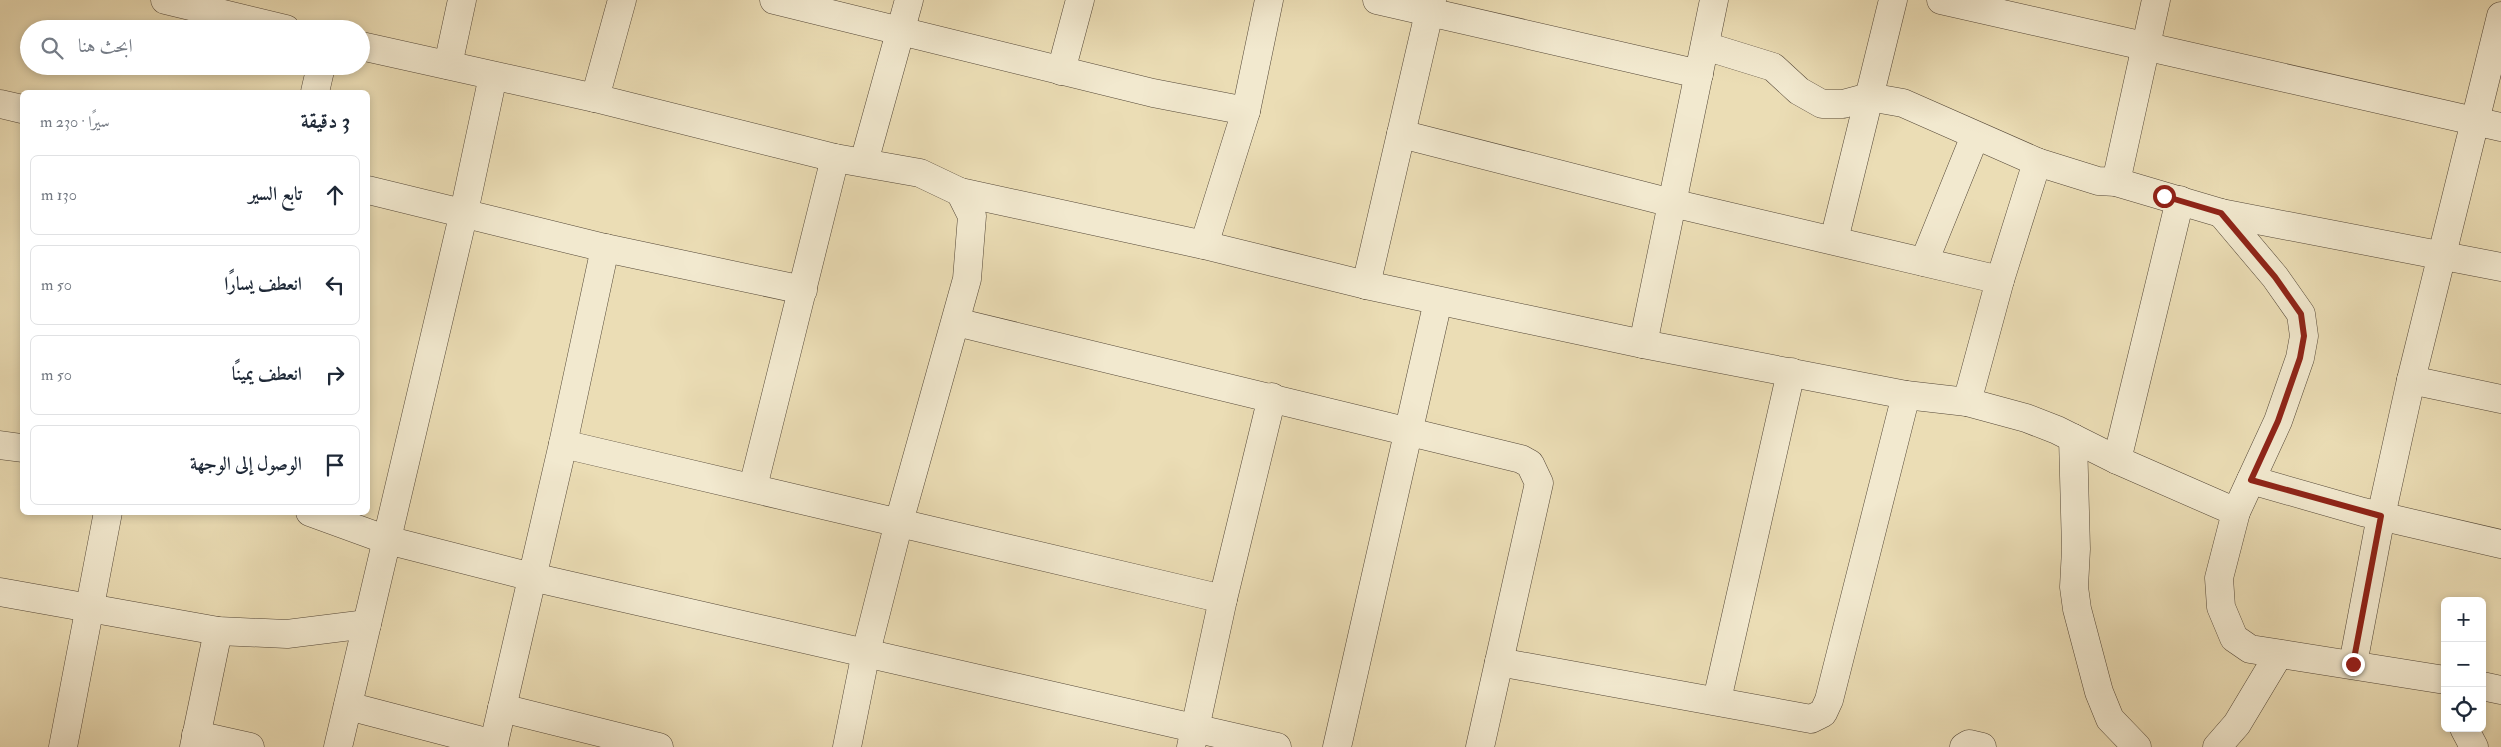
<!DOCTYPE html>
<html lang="ar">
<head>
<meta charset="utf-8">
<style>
	body { margin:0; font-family:"IM FELL Double Pica",Amiri,serif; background:#f6f6f7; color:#1f2937; direction:rtl }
	.controls { position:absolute; right:15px; bottom:15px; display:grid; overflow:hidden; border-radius:8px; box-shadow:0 2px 8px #0003 }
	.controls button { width:45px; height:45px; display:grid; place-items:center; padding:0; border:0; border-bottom:1px solid #e0e1e3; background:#fff; color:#1f2937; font:25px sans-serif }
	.stop { position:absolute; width:15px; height:15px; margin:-11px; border:4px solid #8f2418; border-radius:50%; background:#fff }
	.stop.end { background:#8f2418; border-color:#fff; box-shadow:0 1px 5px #0008 }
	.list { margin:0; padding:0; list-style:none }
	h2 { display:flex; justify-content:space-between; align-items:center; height:65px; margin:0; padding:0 20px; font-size:21px }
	h2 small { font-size:16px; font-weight:400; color:#747a83 }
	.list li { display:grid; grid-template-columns:32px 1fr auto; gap:15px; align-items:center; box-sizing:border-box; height:80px; margin:0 10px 10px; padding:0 10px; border:1px solid #e0e1e3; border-radius:8px }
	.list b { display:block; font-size:19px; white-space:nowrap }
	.list em { font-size:16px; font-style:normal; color:#747a83 }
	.icon { flex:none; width:28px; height:28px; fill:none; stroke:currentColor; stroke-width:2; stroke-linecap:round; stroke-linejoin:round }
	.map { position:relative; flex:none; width:2501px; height:747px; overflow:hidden; direction:ltr }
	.search { position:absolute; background:#fff; box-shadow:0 2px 8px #0003; left:20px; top:20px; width:350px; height:55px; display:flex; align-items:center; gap:12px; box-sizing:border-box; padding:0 18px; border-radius:28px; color:#747a83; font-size:19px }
	.panel { position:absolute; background:#fff; box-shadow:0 2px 8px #0003; left:20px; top:90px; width:350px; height:425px; border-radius:8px; direction:rtl }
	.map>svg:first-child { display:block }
</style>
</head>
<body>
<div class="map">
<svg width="2501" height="747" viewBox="0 0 2501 747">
	<rect width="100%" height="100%" fill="#ebddb5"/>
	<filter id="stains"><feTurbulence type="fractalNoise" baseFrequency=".004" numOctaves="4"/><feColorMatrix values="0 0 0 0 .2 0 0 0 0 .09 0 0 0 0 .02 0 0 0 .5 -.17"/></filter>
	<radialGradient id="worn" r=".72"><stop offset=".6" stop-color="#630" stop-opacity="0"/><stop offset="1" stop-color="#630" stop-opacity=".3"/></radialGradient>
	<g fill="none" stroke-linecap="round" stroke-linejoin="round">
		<g stroke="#544737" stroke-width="29">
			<g id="minor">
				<polyline points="165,0 286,29"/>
				<polyline points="774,0 1153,93 1246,111"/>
				<polyline points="1377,0 1699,74"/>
				<polyline points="1941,0 2501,127"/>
				<polyline points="361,46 595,98 835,158 920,173 960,192 972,216 967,279 899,522 866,652 847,747"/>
				<polyline points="1705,46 1773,67 1799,91 1822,104 1843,104 1869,97 1903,103 2037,162 2098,181 2116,182 2221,213 2501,267"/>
				<polyline points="448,65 462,0"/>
				<polyline points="1061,71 1080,0"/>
				<polyline points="315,92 321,66"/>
				<polyline points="595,98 622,0"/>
				<polyline points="0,104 22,109"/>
				<polyline points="1401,134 1672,203 2000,280"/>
				<polyline points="864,162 909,0"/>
				<polyline points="2116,182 2156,0"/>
				<polyline points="368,190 605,248 803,290"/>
				<polyline points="960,192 1204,245 1366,285 1643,344 1906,395 1967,402 2026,418 2057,430 2117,460 2236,512"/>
				<polyline points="2221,213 2275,277 2301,314 2304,336 2300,358 2278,421 2236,512 2219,578 2221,607 2234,638 2250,649 2445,680"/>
				<polyline points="1834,240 1893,0"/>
				<polyline points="1204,245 1246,111 1269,0"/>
				<polyline points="1924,262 1975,136"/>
				<polyline points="1366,285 1432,0"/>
				<polyline points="956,322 1521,459 1530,464 1539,483 1480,747"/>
				<polyline points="1643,344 1714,0"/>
				<polyline points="2411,380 2501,399"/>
				<polyline points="1967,402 2000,280 2037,162"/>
				<polyline points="2073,438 2076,549 2074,587 2077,609 2099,692 2110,719 2137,747"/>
				<polyline points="563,444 1223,599"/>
				<polyline points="0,445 22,448"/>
				<polyline points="2117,460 2180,200"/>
				<polyline points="2251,480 2363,512 2501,544"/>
				<polyline points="753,487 835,158"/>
				<polyline points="310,512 387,540 532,577 1277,747"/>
				<polyline points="0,592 218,631 287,634 367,624"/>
				<polyline points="1499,662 1811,719 1823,713 1829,700 1906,395"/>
				<polyline points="2353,664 2381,516 2411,380 2501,16"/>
				<polyline points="2482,686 2501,690"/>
				<polyline points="1717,700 1791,372"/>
				<polyline points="348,706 494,744"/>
				<polyline points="502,708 659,747"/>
				<polyline points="2464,728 2474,747"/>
				<polyline points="196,735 250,747"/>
				<polyline points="63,747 108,512"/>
				<polyline points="194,747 218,631"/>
				<polyline points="338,747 464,212 493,76"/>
				<polyline points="493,747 563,444 605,248"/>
				<polyline points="1191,747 1223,599 1272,397"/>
				<polyline points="1337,747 1438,301"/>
				<polyline points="1964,747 1969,744 1982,747"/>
				<polyline points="2217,747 2237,724 2279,654"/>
			</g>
		</g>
		<use href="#minor" stroke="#f2e9cf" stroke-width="28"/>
	</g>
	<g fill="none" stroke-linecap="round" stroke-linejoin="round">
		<polyline stroke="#8f2418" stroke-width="6" points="2164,196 2221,213 2275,277 2301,314 2304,336 2300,358 2278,421 2251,480 2381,516 2353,664"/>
	</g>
	<rect width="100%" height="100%" filter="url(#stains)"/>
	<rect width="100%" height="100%" fill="url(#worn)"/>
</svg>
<div class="controls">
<button>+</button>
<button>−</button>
<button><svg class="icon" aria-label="locate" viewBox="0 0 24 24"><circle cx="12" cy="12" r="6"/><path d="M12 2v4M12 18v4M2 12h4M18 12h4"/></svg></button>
</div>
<div class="stop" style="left:2164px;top:196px"></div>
<div class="stop end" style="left:2353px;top:664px"></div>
<div class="search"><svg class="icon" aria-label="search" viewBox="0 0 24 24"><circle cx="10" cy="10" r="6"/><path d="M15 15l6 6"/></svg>ابحث هنا</div>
<section class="panel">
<h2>3 دقيقة<small>سيرًا · 230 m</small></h2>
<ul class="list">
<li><svg class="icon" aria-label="ahead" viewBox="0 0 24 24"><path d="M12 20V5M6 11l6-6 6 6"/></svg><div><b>تابع السير</b></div><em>130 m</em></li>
<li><svg class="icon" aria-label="left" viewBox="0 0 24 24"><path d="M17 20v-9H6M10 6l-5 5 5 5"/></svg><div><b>انعطف يسارًا</b></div><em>50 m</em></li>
<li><svg class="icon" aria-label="right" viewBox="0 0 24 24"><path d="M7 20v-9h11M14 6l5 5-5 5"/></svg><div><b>انعطف يمينًا</b></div><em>50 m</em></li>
<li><svg class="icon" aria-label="arrive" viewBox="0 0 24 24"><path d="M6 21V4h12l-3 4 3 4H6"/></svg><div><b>الوصول إلى الوجهة</b></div></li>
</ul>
</section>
</div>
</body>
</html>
